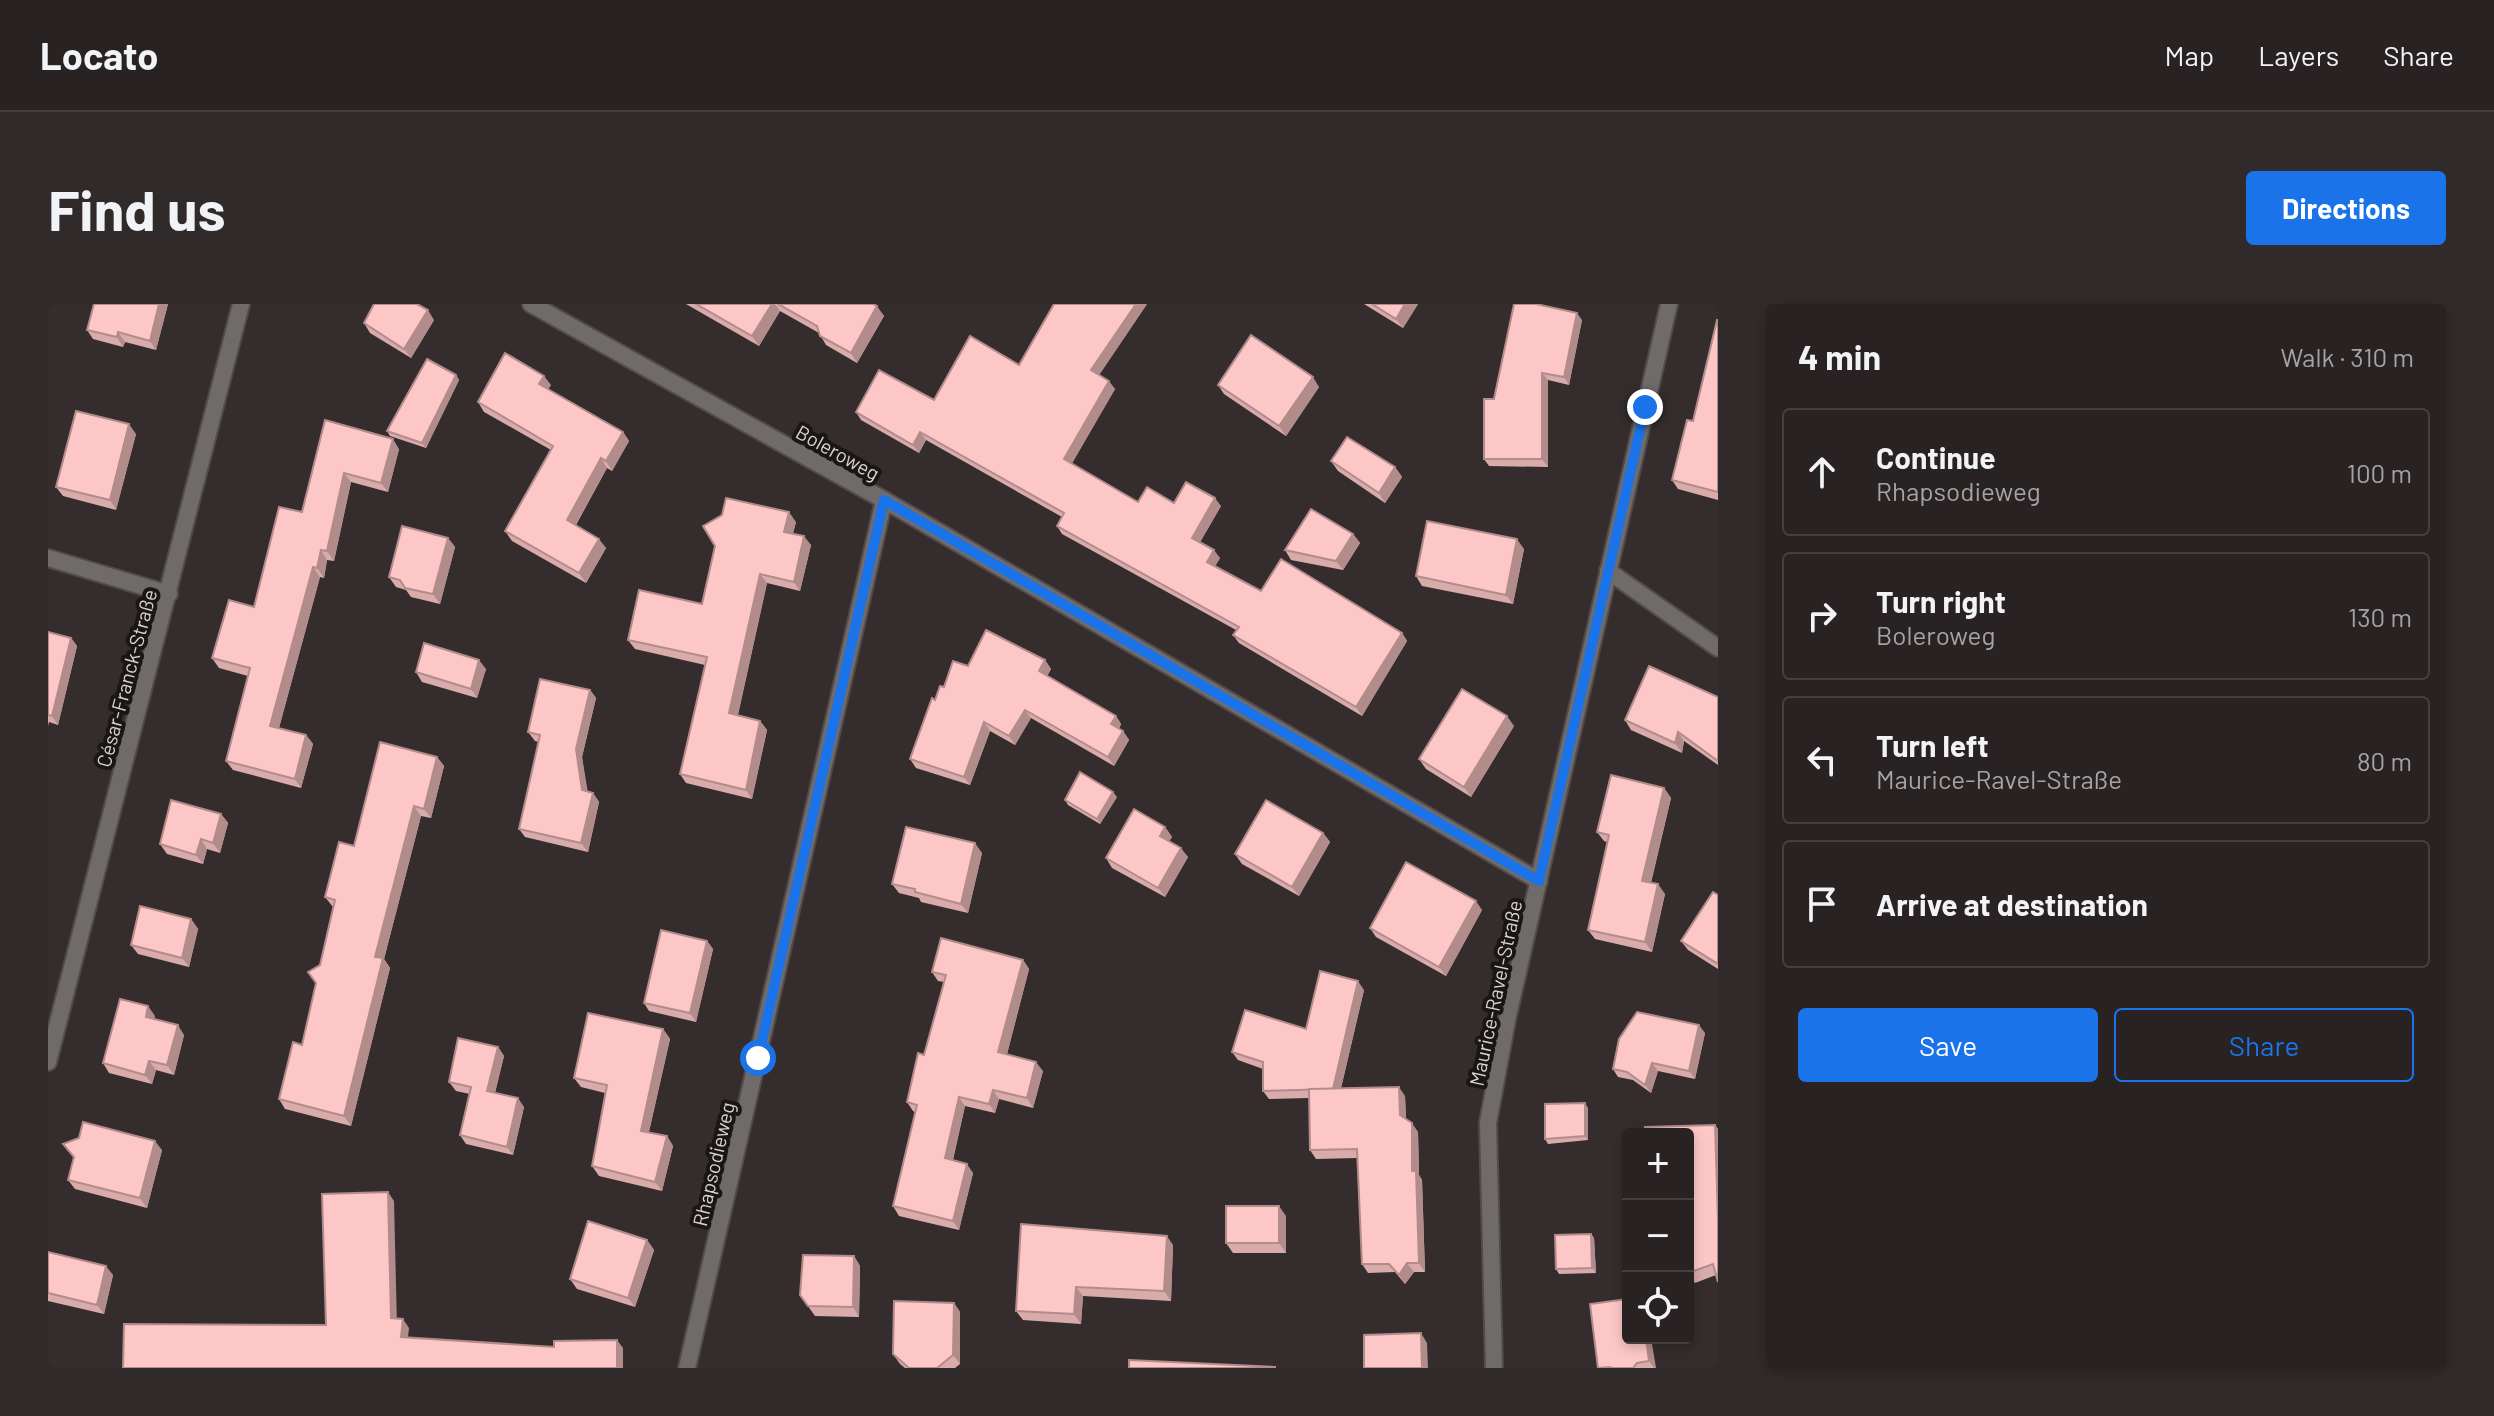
<!DOCTYPE html>
<html lang="en">
<head>
<meta charset="utf-8">
<style>
	body { margin:0; font-family:Barlow,sans-serif; background:#302a2a; color:#f1f3f6 }
	.controls { position:absolute; right:24px; bottom:24px; display:grid; overflow:hidden; border-radius:8px; box-shadow:0 4px 12px #0003 }
	.controls button { width:72px; height:72px; display:grid; place-items:center; padding:0; border:0; border-bottom:2px solid #443f40; background:#282222; color:#f1f3f6; font:40px sans-serif }
	.stop { position:absolute; width:24px; height:24px; margin:-18px; border:6px solid #1a73e8; border-radius:50%; background:#fff }
	.stop.end { background:#1a73e8; border-color:#fff; box-shadow:0 2px 8px #0008 }
	.list { margin:0; padding:0; list-style:none }
	h2 { display:flex; justify-content:space-between; align-items:center; height:104px; margin:0; padding:0 32px; font-size:34px }
	h2 small { font-size:26px; font-weight:400; color:#a5a4a5 }
	.list li { display:grid; grid-template-columns:52px 1fr auto; gap:24px; align-items:center; box-sizing:border-box; height:128px; margin:0 16px 16px; padding:0 16px; border:2px solid #443f40; border-radius:8px }
	.list b { display:block; font-size:30px; white-space:nowrap }
	.list p { margin:0; font-size:26px; white-space:nowrap; color:#a5a4a5 }
	.list em { font-size:26px; font-style:normal; color:#a5a4a5 }
	.actions { display:flex; gap:16px; padding:24px 32px }
	.actions a { flex:1; padding:18px 0; border:2px solid #1a73e8; border-radius:8px; text-align:center; font-size:28px; color:#1a73e8 }
	.actions .main { background:#1a73e8; color:#fff }
	.icon { flex:none; width:44px; height:44px; fill:none; stroke:currentColor; stroke-width:2; stroke-linecap:round; stroke-linejoin:round }
	.map { position:relative; flex:none; width:1670px; height:1064px; overflow:hidden; border-radius:8px }
	header { display:flex; align-items:center; gap:48px; box-sizing:border-box; height:112px; padding:0 40px; background:#282222; border-bottom:2px solid #443f40 }
	header strong { font-size:38px }
	nav { display:flex; gap:44px; margin-inline-start:auto; font-size:28px }
	.intro { display:flex; align-items:center; justify-content:space-between; box-sizing:border-box; height:192px; padding:0 48px }
	h1 { margin:0; font-size:56px }
	.button { padding:20px 36px; border-radius:8px; background:#1a73e8; color:#fff; font-size:28px; font-weight:700 }
	main { display:flex; gap:48px; padding:0 48px }
	aside { flex:1; background:#282222; border-radius:8px; box-shadow:0 4px 12px #0003 }
	.map>svg:first-child { display:block }
</style>
</head>
<body>
<header>
<strong>Locato</strong>
<nav><a>Map</a><a>Layers</a><a>Share</a></nav>
</header>
<div class="intro"><h1>Find us</h1><a class="button">Directions</a></div>
<main>
<div class="map">
<svg width="1670" height="1064" viewBox="0 0 1670 1064">
	<rect width="100%" height="100%" fill="#352d2d"/>
	<g fill="none" stroke-linecap="round" stroke-linejoin="round">
		<g stroke="#524b4b" stroke-width="20">
			<g id="minor">
				<polyline points="483,0 836,196 1491,577"/>
				<polyline points="0,254 121,290"/>
				<polyline points="1560,267 1670,344"/>
				<polyline points="0,758 193,0"/>
				<polyline points="639,1064 836,196"/>
				<polyline points="1446,1064 1440,819 1459,716 1621,0"/>
			</g>
		</g>
		<use href="#minor" stroke="#706b6b" stroke-width="16"/>
	</g>
	<g fill="#daabab">
		<polygon points="120,0 108,46 77,38 75,43 45,35 39,26"/>
		<polygon points="638,0 825,0 836,12 809,59 778,41 771,29 732,7 711,42"/>
		<polygon points="1099,0 1051,71 1067,85 1024,159 1090,198 1173,202 1152,238 1172,254 1167,262 1213,287 1354,329 1359,337 1314,412 1191,339 1185,331 1188,326 1014,230 1009,222 1014,213 878,136 871,149 813,116 808,108 886,96 971,61"/>
		<polygon points="1316,0 1370,0 1355,24"/>
		<polygon points="386,16 363,54 322,29 316,19"/>
		<polygon points="1534,16 1521,81 1500,76 1500,163 1441,162 1436,155 1446,95"/>
		<polygon points="1670,16 1670,196 1630,185 1624,176 1645,117"/>
		<polygon points="408,71 411,76 378,144 342,132 339,127"/>
		<polygon points="503,81 500,85 575,128 581,137 564,167 559,164 528,221 558,244 538,279 464,237 457,227 503,146 436,108 430,98"/>
		<polygon points="1170,81 1271,83 1238,132 1176,90"/>
		<polygon points="277,116 351,145 340,188 303,178 286,257 279,256 276,274 272,273 231,424 258,431 265,440 253,484 185,466 178,457 200,372 171,364 164,354 206,303 254,208"/>
		<polygon points="88,130 68,206 15,192 8,183"/>
		<polygon points="1283,157 1347,163 1354,173 1337,199 1290,167"/>
		<polygon points="748,218 745,229 763,241 752,287 719,279 690,411 712,417 719,426 704,495 638,479 632,470 657,361 587,345 580,336 654,300"/>
		<polygon points="1305,230 1312,239 1295,266 1243,256 1237,246"/>
		<polygon points="400,234 407,243 392,300 363,293 358,286 348,283 341,273"/>
		<polygon points="1476,245 1465,300 1374,282 1368,272"/>
		<polygon points="0,328 23,334 29,342 10,421 1,418 0,422"/>
		<polygon points="997,356 1003,365 999,372 1068,412 1073,420 1071,425 1075,427 1081,436 1066,462 983,414 967,441 942,427 922,481 868,464 862,455 887,396 896,383 920,362"/>
		<polygon points="438,365 429,394 374,378 368,368"/>
		<polygon points="542,386 548,394 534,453 539,488 545,489 551,498 540,548 477,533 471,525 491,438 487,437 480,428"/>
		<polygon points="1670,393 1670,461 1636,437 1634,449 1583,426 1577,416"/>
		<polygon points="1466,422 1423,493 1378,465 1371,455"/>
		<polygon points="389,453 396,462 383,514 373,512 336,655 342,664 303,822 237,805 231,795 254,741 285,603 277,593 306,542"/>
		<polygon points="1616,484 1623,494 1603,579 1617,590 1604,648 1547,635 1540,626 1559,538 1556,537 1549,528"/>
		<polygon points="1069,493 1052,520 1020,501 1017,496"/>
		<polygon points="173,510 180,519 172,549 159,545 155,560 119,550 112,540"/>
		<polygon points="1117,523 1124,533 1121,537 1140,553 1117,593 1064,564 1058,554"/>
		<polygon points="1275,529 1282,538 1251,592 1194,560 1187,550"/>
		<polygon points="934,549 920,609 873,598 871,594 851,589 844,580"/>
		<polygon points="1670,591 1670,665 1640,646 1633,637"/>
		<polygon points="1434,606 1398,672 1328,633 1322,624"/>
		<polygon points="143,615 150,625 141,663 90,650 83,641"/>
		<polygon points="659,637 665,645 648,718 601,707 596,699"/>
		<polygon points="975,656 981,665 959,750 995,767 985,804 951,795 947,809 917,802 905,856 925,869 911,926 851,912 845,902 867,808 865,807 859,798 876,751 896,678 890,677 884,668"/>
		<polygon points="1316,686 1293,784 1357,792 1358,815 1370,828 1371,871 1374,876 1377,968 1366,968 1357,980 1347,968 1320,969 1314,960 1309,854 1268,855 1262,846 1261,794 1221,795 1215,787 1215,765 1190,756 1184,748 1258,725"/>
		<polygon points="107,712 106,715 136,731 126,771 108,766 104,780 61,769 55,759"/>
		<polygon points="615,725 622,735 601,828 619,832 625,842 614,887 551,872 544,862 557,789 533,783 526,774"/>
		<polygon points="1657,729 1647,775 1610,767 1603,789 1585,776 1570,773 1565,765"/>
		<polygon points="450,743 456,752 447,789 476,803 465,851 418,840 412,831 422,790 408,787 401,778"/>
		<polygon points="1540,804 1540,836 1500,840 1497,835"/>
		<polygon points="1667,821 1670,825 1670,978 1668,971 1647,979 1640,969"/>
		<polygon points="15,840 114,846 99,904 27,885 20,876 26,854"/>
		<polygon points="1238,912 1238,949 1185,949 1178,939"/>
		<polygon points="1543,930 1546,934 1548,969 1511,970 1508,965"/>
		<polygon points="599,936 606,946 587,1003 529,985 522,975"/>
		<polygon points="1125,941 1123,997 1035,992 1033,1020 975,1016 968,1007"/>
		<polygon points="0,948 65,971 56,1010 0,997"/>
		<polygon points="806,952 812,962 811,1013 767,1012 752,991"/>
		<polygon points="1580,995 1608,1064 1550,1064"/>
		<polygon points="906,999 912,1008 912,1060 907,1064 857,1064 852,1060 845,1050"/>
	</g>
	<g fill="#b28b8b">
		<polygon points="111,0 120,0 108,46 102,37"/>
		<polygon points="724,0 727,0 732,7 711,42 704,32"/>
		<polygon points="1088,0 1099,0 1049,74 1043,66"/>
		<polygon points="1357,0 1370,0 1355,24 1348,15"/>
		<polygon points="829,2 836,12 809,59 803,49"/>
		<polygon points="380,6 386,16 363,54 356,45"/>
		<polygon points="1529,9 1534,16 1521,81 1516,73"/>
		<polygon points="70,28 77,38 75,43 69,33"/>
		<polygon points="1494,69 1500,76 1500,163 1494,155"/>
		<polygon points="408,71 411,76 378,144 374,139"/>
		<polygon points="496,72 503,81 498,89 491,80"/>
		<polygon points="1265,73 1271,83 1238,132 1231,122"/>
		<polygon points="1061,77 1067,85 1022,163 1016,155"/>
		<polygon points="81,120 88,130 68,206 62,196"/>
		<polygon points="575,128 581,137 564,167 558,157"/>
		<polygon points="872,128 878,136 871,149 865,141"/>
		<polygon points="345,135 351,145 340,188 333,179"/>
		<polygon points="553,154 559,164 525,225 519,216"/>
		<polygon points="1347,163 1354,173 1337,199 1331,189"/>
		<polygon points="296,169 303,178 286,257 279,247"/>
		<polygon points="1167,194 1173,202 1150,242 1144,234"/>
		<polygon points="741,208 748,218 743,237 736,228"/>
		<polygon points="1305,230 1312,239 1295,266 1288,257"/>
		<polygon points="756,232 763,241 752,287 746,278"/>
		<polygon points="400,234 407,243 392,300 385,290"/>
		<polygon points="551,235 558,244 538,279 531,269"/>
		<polygon points="1469,235 1476,245 1465,300 1458,291"/>
		<polygon points="273,246 279,256 276,274 269,264"/>
		<polygon points="1166,246 1172,254 1165,266 1159,258"/>
		<polygon points="265,263 272,273 229,431 222,422"/>
		<polygon points="712,270 719,279 688,419 681,409"/>
		<polygon points="1354,329 1359,337 1314,412 1308,403"/>
		<polygon points="23,334 29,342 10,421 4,412"/>
		<polygon points="431,356 438,365 429,394 423,385"/>
		<polygon points="997,356 1003,365 997,376 991,367"/>
		<polygon points="542,386 548,394 534,453 541,495 534,486 528,445"/>
		<polygon points="977,406 983,414 967,441 961,432"/>
		<polygon points="1068,412 1073,420 1069,429 1063,420"/>
		<polygon points="1459,412 1466,422 1423,493 1416,483"/>
		<polygon points="712,417 719,426 704,495 698,486"/>
		<polygon points="936,418 942,427 922,481 916,473"/>
		<polygon points="1075,427 1081,436 1066,462 1060,453"/>
		<polygon points="1630,428 1636,437 1634,449 1627,439"/>
		<polygon points="258,431 265,440 253,484 247,475"/>
		<polygon points="389,453 396,462 383,514 376,505"/>
		<polygon points="1616,484 1623,494 1601,586 1594,577"/>
		<polygon points="1065,488 1069,493 1052,520 1049,515"/>
		<polygon points="545,489 551,498 540,548 533,539"/>
		<polygon points="366,502 373,512 336,655 342,664 303,822 296,812 327,653"/>
		<polygon points="173,510 180,519 172,549 165,539"/>
		<polygon points="1117,523 1124,533 1119,541 1112,532"/>
		<polygon points="1275,529 1282,538 1251,592 1244,583"/>
		<polygon points="153,535 159,545 155,560 148,551"/>
		<polygon points="927,539 934,549 920,609 913,600"/>
		<polygon points="1133,544 1140,553 1117,593 1110,584"/>
		<polygon points="1610,580 1617,590 1604,648 1597,638"/>
		<polygon points="1428,597 1434,606 1398,672 1391,663"/>
		<polygon points="143,615 150,625 141,663 134,654"/>
		<polygon points="659,637 665,645 648,718 642,709"/>
		<polygon points="975,656 981,665 957,758 950,748"/>
		<polygon points="1310,677 1316,686 1291,793 1285,785"/>
		<polygon points="100,702 107,712 105,722 98,713"/>
		<polygon points="130,721 136,731 126,771 119,761"/>
		<polygon points="1651,721 1657,729 1647,775 1641,767"/>
		<polygon points="615,725 622,735 599,836 593,827"/>
		<polygon points="450,743 456,752 445,796 439,787"/>
		<polygon points="101,757 108,766 104,780 97,771"/>
		<polygon points="988,758 995,767 985,804 979,794"/>
		<polygon points="1604,759 1610,767 1603,789 1597,781"/>
		<polygon points="1351,783 1357,792 1358,820 1352,811"/>
		<polygon points="945,786 951,795 947,809 941,800"/>
		<polygon points="911,793 917,802 903,863 897,854"/>
		<polygon points="470,794 476,803 465,851 459,843"/>
		<polygon points="1537,799 1540,804 1540,836 1537,832"/>
		<polygon points="1364,819 1370,828 1371,871 1374,876 1377,968 1371,959 1364,867"/>
		<polygon points="1667,821 1670,825 1670,918"/>
		<polygon points="619,832 625,842 614,887 607,878"/>
		<polygon points="107,837 114,846 99,904 92,894"/>
		<polygon points="919,860 925,869 911,926 905,917"/>
		<polygon points="340,888 346,897 349,1023 343,1014"/>
		<polygon points="1231,902 1238,912 1238,949 1231,939"/>
		<polygon points="1543,930 1546,934 1548,969 1544,964"/>
		<polygon points="1119,932 1125,941 1123,997 1116,987"/>
		<polygon points="599,936 606,946 587,1003 580,994"/>
		<polygon points="806,952 812,962 811,1013 805,1003"/>
		<polygon points="1359,959 1366,968 1357,980 1351,971"/>
		<polygon points="58,962 65,971 56,1010 49,1001"/>
		<polygon points="1028,983 1035,992 1033,1020 1026,1010"/>
		<polygon points="906,999 912,1008 912,1060 905,1051"/>
		<polygon points="355,1015 361,1024 359,1042 353,1033"/>
		<polygon points="1373,1029 1379,1039 1380,1064 1374,1064"/>
		<polygon points="1598,1034 1603,1034 1608,1064 1606,1064 1601,1057"/>
		<polygon points="569,1036 575,1044 575,1064 569,1064"/>
	</g>
	<g fill="#fec7c7" stroke="#b28b8b" stroke-width="2">
		<polygon points="46,0 111,0 102,37 70,28 69,33 39,26"/>
		<polygon points="326,0 369,0 380,6 356,45 316,19"/>
		<polygon points="648,0 724,0 704,32"/>
		<polygon points="730,0 825,0 829,2 803,49 772,32 769,22"/>
		<polygon points="1006,0 1088,0 1043,66 1061,77 1016,155 1090,198 1099,183 1126,199 1138,178 1167,194 1144,234 1166,246 1159,258 1213,287 1233,255 1354,329 1308,403 1185,331 1191,323 1009,222 1016,209 872,128 865,141 808,108 831,66 886,96 922,32 971,61"/>
		<polygon points="1324,0 1357,0 1348,15"/>
		<polygon points="1466,0 1488,0 1529,9 1516,73 1494,69 1494,155 1436,155 1436,95 1446,95"/>
		<polygon points="1669,16 1670,16 1670,188 1624,176 1639,116 1645,117"/>
		<polygon points="1203,31 1265,73 1231,122 1170,81"/>
		<polygon points="457,49 496,72 491,80 575,128 558,157 553,154 519,216 551,235 531,269 457,227 505,142 430,98"/>
		<polygon points="379,55 408,71 374,139 339,127"/>
		<polygon points="28,107 81,120 62,196 8,183"/>
		<polygon points="277,116 345,135 333,179 296,169 279,247 273,246 269,264 265,263 222,422 258,431 247,475 178,457 202,364 164,354 181,296 206,303 231,203 254,208"/>
		<polygon points="1299,133 1347,163 1331,189 1283,157"/>
		<polygon points="678,194 741,208 736,228 756,232 746,278 712,270 681,409 712,417 698,486 632,470 659,353 580,336 591,286 654,300 667,242 655,222 674,211"/>
		<polygon points="1263,205 1305,230 1288,257 1237,246"/>
		<polygon points="1379,217 1469,235 1458,291 1368,272"/>
		<polygon points="354,222 400,234 385,290 357,284 352,276 341,273"/>
		<polygon points="938,326 997,356 991,367 1068,412 1063,420 1075,427 1060,453 977,406 961,432 936,418 916,473 862,455 884,394 887,396 892,382 896,383 905,357 920,362"/>
		<polygon points="0,328 23,334 4,412 0,411"/>
		<polygon points="376,339 431,356 423,385 368,368"/>
		<polygon points="1601,362 1670,393 1670,457 1630,428 1627,439 1577,416"/>
		<polygon points="492,375 542,386 528,445 534,486 545,489 533,539 471,525 492,431 480,428"/>
		<polygon points="1414,385 1459,412 1416,483 1371,455"/>
		<polygon points="332,438 389,453 376,505 366,502 327,653 335,654 296,812 231,795 245,738 254,741 268,679 260,668 272,661 287,596 277,593 291,538 306,542"/>
		<polygon points="1032,468 1065,488 1049,515 1017,496"/>
		<polygon points="1563,471 1616,484 1594,577 1610,580 1597,638 1540,626 1561,531 1549,528"/>
		<polygon points="123,496 173,510 165,539 153,535 148,551 112,540"/>
		<polygon points="1218,496 1275,529 1244,583 1187,550"/>
		<polygon points="1086,505 1117,523 1112,532 1133,544 1110,584 1058,554"/>
		<polygon points="858,523 927,539 913,600 867,588 867,585 844,580"/>
		<polygon points="1358,558 1428,597 1391,663 1322,624"/>
		<polygon points="1665,588 1670,591 1670,660 1633,637"/>
		<polygon points="92,602 143,615 134,654 83,641"/>
		<polygon points="613,626 659,637 642,709 596,699"/>
		<polygon points="893,634 975,656 950,748 988,758 979,794 945,786 941,800 911,793 897,854 919,860 905,917 845,902 869,801 859,798 870,749 876,751 898,671 884,668"/>
		<polygon points="1272,667 1310,677 1285,785 1215,787 1215,758 1184,748 1197,706 1258,725"/>
		<polygon points="72,695 100,702 98,713 130,721 119,761 101,757 97,771 55,759"/>
		<polygon points="1589,708 1651,721 1641,767 1604,759 1597,781 1579,768 1565,765 1571,735"/>
		<polygon points="540,709 615,725 593,827 619,832 607,878 544,862 559,781 526,774"/>
		<polygon points="410,734 450,743 439,787 470,794 459,843 412,831 423,783 401,778"/>
		<polygon points="1351,783 1352,811 1364,819 1364,867 1368,867 1371,959 1359,959 1351,971 1341,960 1314,960 1309,845 1262,846 1261,785"/>
		<polygon points="1537,799 1537,832 1497,835 1497,800"/>
		<polygon points="35,818 107,837 92,894 20,876 26,853 15,840 31,834"/>
		<polygon points="1667,821 1670,918 1670,978 1665,960 1640,969 1640,830 1597,830 1597,823"/>
		<polygon points="340,888 343,1014 355,1015 353,1033 506,1043 506,1037 569,1036 569,1064 75,1064 76,1020 278,1021 274,890"/>
		<rect x="1178" y="902" width="53" height="37"/>
		<polygon points="540,917 599,936 580,994 522,975"/>
		<polygon points="973,920 1119,932 1116,987 1028,983 1026,1010 968,1007"/>
		<polygon points="1543,930 1544,964 1508,965 1507,931"/>
		<polygon points="0,948 58,962 49,1001 0,989"/>
		<polygon points="755,951 806,952 805,1003 760,1002 752,991"/>
		<polygon points="1580,995 1580,1034 1598,1034 1601,1057 1589,1059 1585,1064 1564,1064 1562,1063 1550,1064 1542,1000"/>
		<polygon points="846,997 906,999 905,1051 889,1064 861,1064 845,1050"/>
		<polygon points="1373,1029 1374,1064 1316,1064 1316,1031"/>
		<polygon points="1081,1056 1227,1063 1227,1064 1081,1064"/>
	</g>
	<g fill="none" stroke-linecap="round" stroke-linejoin="round">
		<polyline stroke="#1a73e8" stroke-width="10" points="710,754 836,196 1491,577 1597,103"/>
	</g>
	<g text-anchor="middle" dominant-baseline="central" stroke-width="8" stroke-linejoin="round" paint-order="stroke">
		<g font-size="20" fill="#d8d3d3" stroke="#1a1616">
			<text transform="translate(790 148) rotate(29)">Boleroweg</text>
			<text transform="translate(78 374) rotate(-75)">César-Franck-Straße</text>
			<text transform="translate(1447 689) rotate(-78)">Maurice-Ravel-Straße</text>
			<text transform="translate(665 860) rotate(-77)">Rhapsodieweg</text>
		</g>
	</g>
</svg>
<div class="controls">
<button>+</button>
<button>−</button>
<button><svg class="icon" aria-label="locate" viewBox="0 0 24 24"><circle cx="12" cy="12" r="6"/><path d="M12 2v4M12 18v4M2 12h4M18 12h4"/></svg></button>
</div>
<div class="stop" style="left:710px;top:754px"></div>
<div class="stop end" style="left:1597px;top:103px"></div>
</div>
<aside>
<h2>4 min<small>Walk · 310 m</small></h2>
<ul class="list">
<li><svg class="icon" aria-label="ahead" viewBox="0 0 24 24"><path d="M12 20V5M6 11l6-6 6 6"/></svg><div><b>Continue</b><p>Rhapsodieweg</p></div><em>100 m</em></li>
<li><svg class="icon" aria-label="right" viewBox="0 0 24 24"><path d="M7 20v-9h11M14 6l5 5-5 5"/></svg><div><b>Turn right</b><p>Boleroweg</p></div><em>130 m</em></li>
<li><svg class="icon" aria-label="left" viewBox="0 0 24 24"><path d="M17 20v-9H6M10 6l-5 5 5 5"/></svg><div><b>Turn left</b><p>Maurice-Ravel-Straße</p></div><em>80 m</em></li>
<li><svg class="icon" aria-label="arrive" viewBox="0 0 24 24"><path d="M6 21V4h12l-3 4 3 4H6"/></svg><div><b>Arrive at destination</b></div></li>
</ul>
<div class="actions"><a class="main">Save</a><a>Share</a></div>
</aside>
</main>
</body>
</html>
